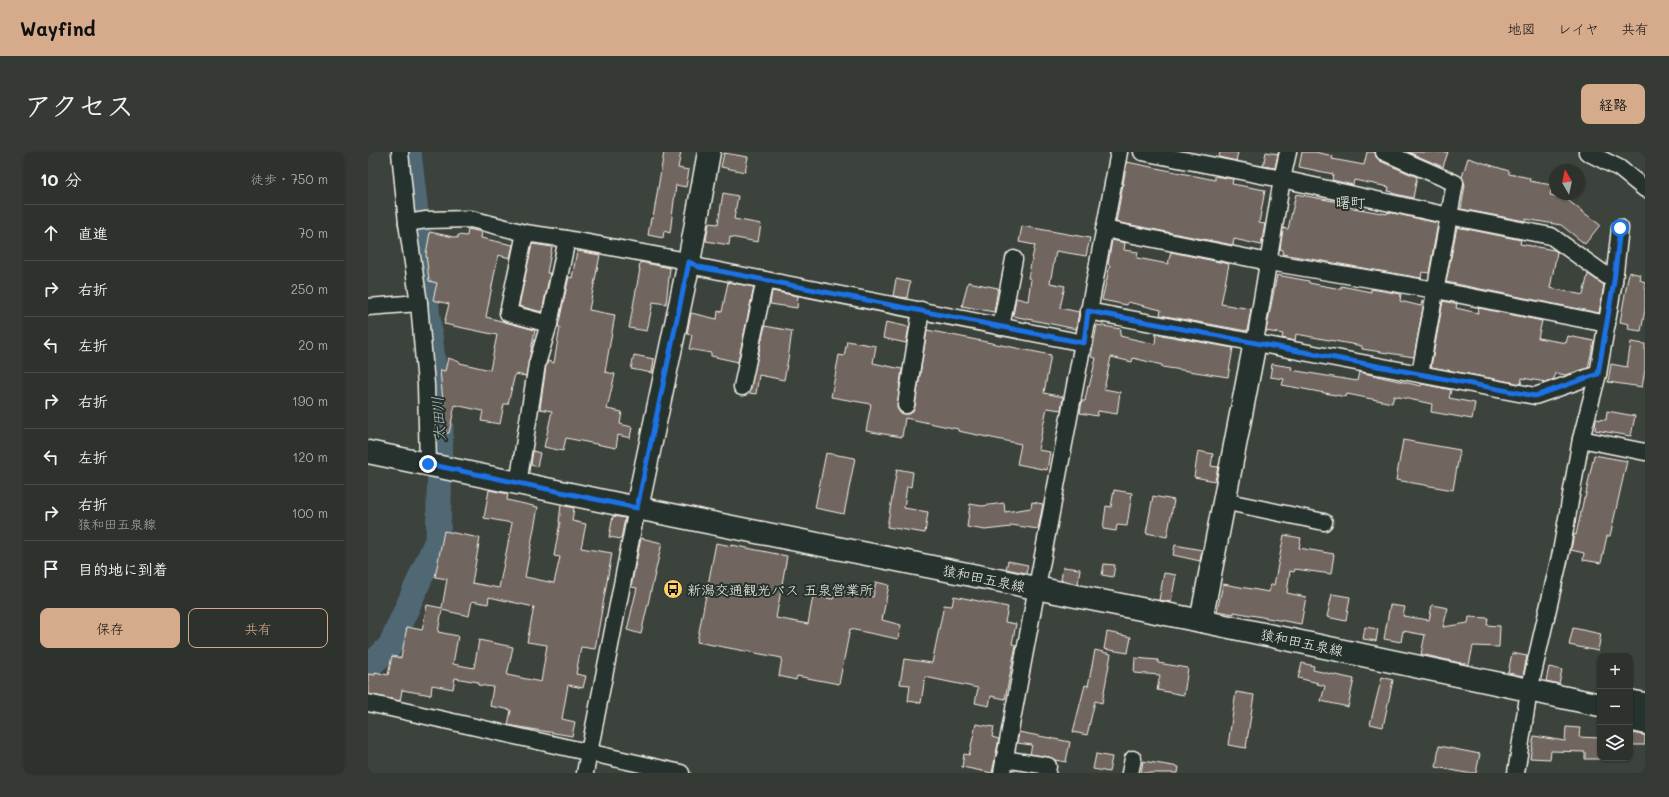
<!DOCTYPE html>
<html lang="ja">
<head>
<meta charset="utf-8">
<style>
	body { margin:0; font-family:Mali,"Klee One",sans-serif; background:#353a35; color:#f1f3f6 }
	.controls { position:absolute; right:12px; bottom:12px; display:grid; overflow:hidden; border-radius:8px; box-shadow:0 1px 3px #0004 }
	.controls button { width:36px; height:36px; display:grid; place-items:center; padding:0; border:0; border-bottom:1px solid #484d49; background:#2d322d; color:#f1f3f6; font:20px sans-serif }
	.compass { position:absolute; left:1181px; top:12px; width:36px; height:36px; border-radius:50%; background:#2d322d; box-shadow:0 1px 3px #0004; rotate:351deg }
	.stop { position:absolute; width:12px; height:12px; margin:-9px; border:3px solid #1a73e8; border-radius:50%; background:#fff }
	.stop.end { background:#1a73e8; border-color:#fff; box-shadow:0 1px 4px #0008 }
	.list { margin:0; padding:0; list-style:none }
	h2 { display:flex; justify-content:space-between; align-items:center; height:52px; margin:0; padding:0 16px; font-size:17px }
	h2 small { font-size:13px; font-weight:400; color:#a7aaaa }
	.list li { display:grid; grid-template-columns:26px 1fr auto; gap:12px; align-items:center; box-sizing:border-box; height:56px; padding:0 16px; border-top:1px solid #484d49 }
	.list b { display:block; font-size:15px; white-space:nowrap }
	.list p { margin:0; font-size:13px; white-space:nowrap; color:#a7aaaa }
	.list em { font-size:13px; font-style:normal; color:#a7aaaa }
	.actions { display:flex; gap:8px; padding:12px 16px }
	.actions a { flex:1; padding:9px 0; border:1px solid #d6ab8b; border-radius:8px; text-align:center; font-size:14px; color:#d6ab8b }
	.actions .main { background:#d6ab8b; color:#111 }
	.icon { flex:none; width:22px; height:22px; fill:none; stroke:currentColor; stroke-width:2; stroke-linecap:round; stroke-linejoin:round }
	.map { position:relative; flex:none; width:1277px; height:621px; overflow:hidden; border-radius:8px }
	header { display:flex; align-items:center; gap:24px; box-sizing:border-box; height:56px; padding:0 20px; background:#d6ab8b; color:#111 }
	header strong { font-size:19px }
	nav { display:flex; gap:22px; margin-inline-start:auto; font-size:14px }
	.intro { display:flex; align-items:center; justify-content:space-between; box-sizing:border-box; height:96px; padding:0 24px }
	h1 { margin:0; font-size:28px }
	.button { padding:10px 18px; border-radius:8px; background:#d6ab8b; color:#111; font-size:14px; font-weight:700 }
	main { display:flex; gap:24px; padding:0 24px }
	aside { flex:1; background:#2d322d; border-radius:8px; box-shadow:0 1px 3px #0004 }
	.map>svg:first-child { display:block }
</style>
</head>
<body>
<header>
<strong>Wayfind</strong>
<nav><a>地図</a><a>レイヤ</a><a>共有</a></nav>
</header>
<div class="intro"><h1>アクセス</h1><a class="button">経路</a></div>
<main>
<aside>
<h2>10 分<small>徒歩 · 750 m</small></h2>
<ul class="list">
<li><svg class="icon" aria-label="ahead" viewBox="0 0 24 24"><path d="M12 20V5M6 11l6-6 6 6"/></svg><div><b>直進</b></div><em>70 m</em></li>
<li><svg class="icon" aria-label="right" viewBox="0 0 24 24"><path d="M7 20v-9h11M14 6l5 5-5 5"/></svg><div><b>右折</b></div><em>250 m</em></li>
<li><svg class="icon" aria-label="left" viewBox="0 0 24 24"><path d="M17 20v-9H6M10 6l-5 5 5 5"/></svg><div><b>左折</b></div><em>20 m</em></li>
<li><svg class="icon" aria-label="right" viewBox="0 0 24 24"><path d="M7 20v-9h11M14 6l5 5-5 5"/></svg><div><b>右折</b></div><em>190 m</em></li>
<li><svg class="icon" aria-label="left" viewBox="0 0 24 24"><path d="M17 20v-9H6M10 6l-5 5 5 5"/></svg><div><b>左折</b></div><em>120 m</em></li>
<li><svg class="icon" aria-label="right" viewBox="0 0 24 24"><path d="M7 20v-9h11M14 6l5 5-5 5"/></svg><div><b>右折</b><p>猿和田五泉線</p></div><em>100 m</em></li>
<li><svg class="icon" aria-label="arrive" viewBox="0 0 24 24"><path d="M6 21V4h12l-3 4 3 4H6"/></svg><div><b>目的地に到着</b></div></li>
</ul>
<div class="actions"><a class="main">保存</a><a>共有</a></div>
</aside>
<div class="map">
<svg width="1277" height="621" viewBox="0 0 1277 621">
	<rect width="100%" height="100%" fill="#3c423c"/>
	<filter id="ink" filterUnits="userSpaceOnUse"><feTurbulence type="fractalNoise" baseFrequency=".025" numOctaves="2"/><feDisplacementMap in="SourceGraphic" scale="8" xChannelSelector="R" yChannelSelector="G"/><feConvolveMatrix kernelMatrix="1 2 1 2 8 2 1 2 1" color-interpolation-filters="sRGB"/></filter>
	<g filter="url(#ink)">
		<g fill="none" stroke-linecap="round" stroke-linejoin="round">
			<polyline stroke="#4f6773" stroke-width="25" points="0,516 22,494 70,386 73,277 41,0"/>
		</g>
		<g fill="#71655e" stroke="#f4f1e8" fill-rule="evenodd">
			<polygon points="296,0 313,0 310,16 321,18 318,35 308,33 302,81 296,79 295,86 280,83 283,66 285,66"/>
			<polygon points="852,0 870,0 868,9 851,5"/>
			<polygon points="898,0 910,2 907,16 895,14"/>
			<polygon points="934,0 947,0 965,4 964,7 996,13 999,0 1007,0 1008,5 1012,9 1049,25 1045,46 1023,41 1024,40 1020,39 1021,35 986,28 985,33 964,28 965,22 931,15"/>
			<polygon points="1040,0 1080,0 1075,15"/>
			<polygon points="356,1 380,5 377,20 353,15"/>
			<polygon points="1100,6 1141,19 1141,22 1162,26 1161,29 1184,33 1182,43 1197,46 1232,73 1217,92 1193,73 1157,67 1157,69 1093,57 1097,33 1094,25"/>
			<polygon points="759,10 847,28 847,24 865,27 864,32 897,38 891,71 897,72 893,93 866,87 865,93 748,70"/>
			<polygon points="355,41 370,44 366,67 393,72 390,90 362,85 361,93 338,89 341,71 350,72"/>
			<polygon points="928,42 981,52 980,55 1019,62 1020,60 1070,71 1061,121 1054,120 1053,126 914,102 915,98 912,97 915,76 920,77"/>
			<polygon points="654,74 722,86 718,104 688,99 682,131 697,134 692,156 711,160 708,177 645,164 648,146 660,149 663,127 660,126 667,93 651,90"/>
			<polygon points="1089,75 1153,88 1152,92 1186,98 1189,100 1182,136 1215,143 1220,122 1236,133 1231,161 1078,130"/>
			<polygon points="100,77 114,80 113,86 145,93 142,106 130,103 118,165 167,178 158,224 147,222 140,252 136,252 132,272 113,269 115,259 87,253 81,281 78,281 72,218 77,219 80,206 92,210 92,211 122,218 129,183 76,172 81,152 65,148 69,131 61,129 58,102 62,80 90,86 90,83 99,84"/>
			<polygon points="744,88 757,91 756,98 770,100 769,106 800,112 803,100 861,112 853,152 883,157 879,179 792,163 793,158 760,150 759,153 734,148 742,113 740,112"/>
			<polygon points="164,92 184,95 179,121 182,121 174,160 151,154"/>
			<polygon points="209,99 232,103 221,158 247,163 237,220 247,222 239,257 254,260 252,272 264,275 262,286 250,283 248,296 198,286 195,299 176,295 184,259 172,257 178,214 180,209 186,211 192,175 190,174 201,125 204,126"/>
			<polygon points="272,110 302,116 298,152 285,150 279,179 261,176 272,117 271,117"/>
			<polygon points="1261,120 1273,123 1272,128 1277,130 1277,158 1273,179 1260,177 1261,172 1252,170"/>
			<polygon points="909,123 941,129 941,131 973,137 973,134 1003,140 1003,137 1033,142 1032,149 1053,154 1054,149 1056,150 1046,205 994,197 994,194 928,182 927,189 914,186 915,182 898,179"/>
			<polygon points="528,127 542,130 539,146 525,144"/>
			<polygon points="360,130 386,135 370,210 343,204 343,201 321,197 324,183 319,182 323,161 349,167 350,159 354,160"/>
			<polygon points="600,130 630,136 626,160 594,154"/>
			<polygon points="404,139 430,144 429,156 402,152"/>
			<polygon points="1075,149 1089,152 1088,156 1110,161 1111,156 1174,169 1170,186 1198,191 1200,184 1226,189 1220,216 1198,223 1187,221 1186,227 1178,230 1154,226 1153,232 1063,215"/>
			<polygon points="518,170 541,175 538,191 515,186"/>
			<polygon points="729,173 753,177 752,184 787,192 788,182 865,196 860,225 794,215 794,213 765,206 764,210 743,205 736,237 752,240 749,262 730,259 729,264 712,261 714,249 717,249 720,234 721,235 728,206 723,205"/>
			<polygon points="397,174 424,179 420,207 416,228 391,223 388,242 381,241"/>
			<polygon points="559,178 683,203 676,241 695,245 693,258 679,256 670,298 682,300 679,318 649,312 653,292 590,279 590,277 537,266 534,285 498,279 503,252 463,245 471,203 476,204 479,189 508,194 505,211 534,217 529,256 532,261 537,262 542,262 547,254"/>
			<polygon points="1263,190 1277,192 1277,218 1274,235 1240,230 1243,212 1259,215"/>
			<polygon points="266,203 286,207 284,221 263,217"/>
			<polygon points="904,212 924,215 923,218 989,229 991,220 1053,234 1054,232 1083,238 1081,246 1107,251 1104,267 1063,260 1064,252 1026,244 1024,251 979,242 978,245 914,233 916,227 902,225"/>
			<polygon points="1239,259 1267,264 1263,284 1227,278 1228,267 1238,268"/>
			<polygon points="1035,288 1092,298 1085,338 1028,328"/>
			<polygon points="165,299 172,301 169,315 163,313"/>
			<polygon points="830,299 845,302 843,314 850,315 847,329 826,325"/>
			<polygon points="458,301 487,306 476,362 447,356"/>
			<polygon points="1226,303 1259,309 1242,384 1239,384 1233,411 1215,408 1216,401 1203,398 1206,382 1208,383 1216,346 1217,346"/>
			<polygon points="529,317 545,320 543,335 539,334 536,356 560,360 557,381 519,375"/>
			<path d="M121,338L140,342L139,348L170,355L157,425L186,431L192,405L186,404L192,370H191L193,353L206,356L204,369L218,372L213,396L244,401L227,497L213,495L208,522L218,524L215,536L200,533L194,567L207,570L204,584L140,573L143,558L122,554L125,535L110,533V530L87,526L85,537L64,533L63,543L34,538L32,549L0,542V522L7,523V520L20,523L24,504L33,506L39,475L54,478L59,453L74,456L79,427L67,425L76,379L112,386L104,431L131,436L144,371L116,366ZM121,445L166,455L159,490L179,493L173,530L139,523L145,495L111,488L106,516L85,512L90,484L70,480L74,458L101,464L104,449L120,452Z"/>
			<polygon points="746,338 764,341 759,374 749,373 748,379 735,377 738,354 743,355"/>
			<polygon points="785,344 806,348 799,385 778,381"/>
			<polygon points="664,350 675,352 670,377 643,373 643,375 617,378 599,375 602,352 614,354 636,351 637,360 663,356"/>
			<polygon points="245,364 257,366 253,387 241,385"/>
			<polygon points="916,383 933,386 931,396 966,402 963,422 927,417 926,420 922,419 919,441 938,445 933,472 866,460 866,462 849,459 855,432 901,440 903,432 906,433"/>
			<polygon points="273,386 294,391 273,482 259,478 269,436 263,435"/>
			<polygon points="348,391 364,394 364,393 419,404 408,466 440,472 445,444 465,447 467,438 505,445 508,430 521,433 514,468 533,473 530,487 482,477 471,532 429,524 428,528 411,524 414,506 329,490"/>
			<polygon points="807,393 834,398 832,409 805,403"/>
			<polygon points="640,409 660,413 658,421 638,417"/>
			<polygon points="736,412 747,413 745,425 734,423"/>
			<polygon points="695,415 712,417 710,432 693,428"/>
			<polygon points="796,421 808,423 803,450 791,448"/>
			<polygon points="964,442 982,445 978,469 959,465"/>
			<polygon points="586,444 640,455 637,470 648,472 644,492 648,493 637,547 623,544 621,554 607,551 610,536 557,525 553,551 540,549 542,533 532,532 536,507 564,511 576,453 584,454"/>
			<polygon points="1022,453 1037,455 1035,464 1061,468 1064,453 1080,456 1075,475 1100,471 1101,465 1120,466 1119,473 1132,474 1131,495 1105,494 1101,513 1053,502 1057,483 1035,479 1033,490 1016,487"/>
			<polygon points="997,475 1010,477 1008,489 995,487"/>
			<polygon points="1205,476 1233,482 1230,499 1201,493"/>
			<polygon points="739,480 763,485 760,501 736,497"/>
			<polygon points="727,498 743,502 734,551 727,549 719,583 705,580 717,533 720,534"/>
			<polygon points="1144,501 1159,504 1155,524 1140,521"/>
			<polygon points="767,506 790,508 790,511 820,516 816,543 789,538 792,523 766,521"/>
			<polygon points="934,511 946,514 945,518 986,527 980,555 953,549 957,534 949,532 950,531 930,526"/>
			<polygon points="1181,515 1194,518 1191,532 1178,529"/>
			<polygon points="1014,525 1025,528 1015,575 1002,572"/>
			<polygon points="868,540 886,543 878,596 860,593"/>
			<polygon points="608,572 626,575 624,585 631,587 624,621 594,615 596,602 601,603"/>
			<polygon points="1198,575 1212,576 1211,585 1232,586 1232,607 1217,607 1217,600 1183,599 1182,607 1162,606 1166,584 1197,589"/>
			<polygon points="651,580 702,590 698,610 687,608 681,605 662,602 664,593 649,591"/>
			<polygon points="1262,581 1277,583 1277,593 1262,593"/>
			<polygon points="1071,594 1112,602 1108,621 1098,621 1068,615"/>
			<polygon points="728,602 744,605 741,620 725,617"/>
			<polygon points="775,609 811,615 810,621 773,621"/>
		</g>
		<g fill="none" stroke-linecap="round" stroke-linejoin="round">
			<g stroke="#f4f1e8" stroke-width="19">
				<g id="street">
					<polyline points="32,0 39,71 51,151 58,233 60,312"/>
					<polyline points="774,0 914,27 1081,64 1183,84 1246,129"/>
					<polyline points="1016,0 1087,31 1052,222"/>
					<polyline points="1219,0 1251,16 1277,37"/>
					<polyline points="39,71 58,68 103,67 157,81 199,87 308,107 321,110 331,115 716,191"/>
					<polyline points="736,77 901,110 1068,138 1239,172"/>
					<polyline points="157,81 140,161 181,172"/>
					<polyline points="0,155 51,151"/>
					<polyline points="720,159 1167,244 1230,222"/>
					<polyline points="633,175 646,107"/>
					<polyline points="887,190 914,27 920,0"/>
					<polyline points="374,235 397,128"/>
					<polyline points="538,253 553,158"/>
					<polyline points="1213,287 1277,300"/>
					<polyline points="150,332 169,212 181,172 199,87"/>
					<polyline points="855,349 956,370"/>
					<polyline points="1262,546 1277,549"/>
					<polyline points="0,551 313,621"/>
					<polyline points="1262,570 1277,574"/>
					<polyline points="636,607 680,614 679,621"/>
					<polyline points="217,621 269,356"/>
					<polyline points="634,621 751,0"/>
					<polyline points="762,621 765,607"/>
					<polyline points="1148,621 1161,539 1193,400 1213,287 1230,222 1246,129 1252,76"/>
				</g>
			</g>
			<g stroke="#f4f1e8" stroke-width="25">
				<g id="secondary">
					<polyline points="0,300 269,356 833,469 1232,553"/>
					<polyline points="269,356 321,110 341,0"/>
					<polyline points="833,469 887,190"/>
					<polyline points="1262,559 1277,562"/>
				</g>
			</g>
			<use href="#street" stroke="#26332d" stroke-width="16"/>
			<use href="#secondary" stroke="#26332d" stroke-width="22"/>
		</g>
	</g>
	<g fill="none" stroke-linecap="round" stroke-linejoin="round" filter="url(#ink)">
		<polyline stroke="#1a73e8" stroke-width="5" points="60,312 269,356 321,110 331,115 716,191 720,159 1167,244 1230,222 1246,129 1252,76"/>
	</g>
	<defs>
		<g id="bus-disc" transform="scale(1)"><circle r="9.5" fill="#ffd166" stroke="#26332d"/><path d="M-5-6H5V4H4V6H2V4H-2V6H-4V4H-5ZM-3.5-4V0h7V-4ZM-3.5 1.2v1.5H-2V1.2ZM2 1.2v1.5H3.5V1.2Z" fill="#111"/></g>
	</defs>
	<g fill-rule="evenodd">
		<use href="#bus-disc" x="305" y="437"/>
	</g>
	<g text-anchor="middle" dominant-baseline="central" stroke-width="4" stroke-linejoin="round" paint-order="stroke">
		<g font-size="14" fill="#f4f1e8" stroke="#26332d">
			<text transform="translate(616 426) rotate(12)">猿和田五泉線</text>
			<text transform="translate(934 490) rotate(12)">猿和田五泉線</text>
		</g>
		<g font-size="14" fill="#f4f1e8" stroke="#26332d" text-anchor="start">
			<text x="319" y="437">新潟交通観光バス 五泉営業所</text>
		</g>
		<g font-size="15" fill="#f4f1e8" stroke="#26332d">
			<text x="982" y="50">曙町</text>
		</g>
		<g font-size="15" font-style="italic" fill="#b2bab9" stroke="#26332d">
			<text transform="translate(70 267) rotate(-94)">太田川</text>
		</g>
	</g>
</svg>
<div class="controls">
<button>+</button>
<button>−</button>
<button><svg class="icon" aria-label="layers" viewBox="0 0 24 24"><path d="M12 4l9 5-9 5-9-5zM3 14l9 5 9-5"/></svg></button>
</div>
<svg class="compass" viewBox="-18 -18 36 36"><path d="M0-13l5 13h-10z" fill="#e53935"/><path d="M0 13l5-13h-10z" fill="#a7aaaa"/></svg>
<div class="stop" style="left:1252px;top:76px"></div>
<div class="stop end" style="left:60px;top:312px"></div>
</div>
</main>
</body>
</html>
